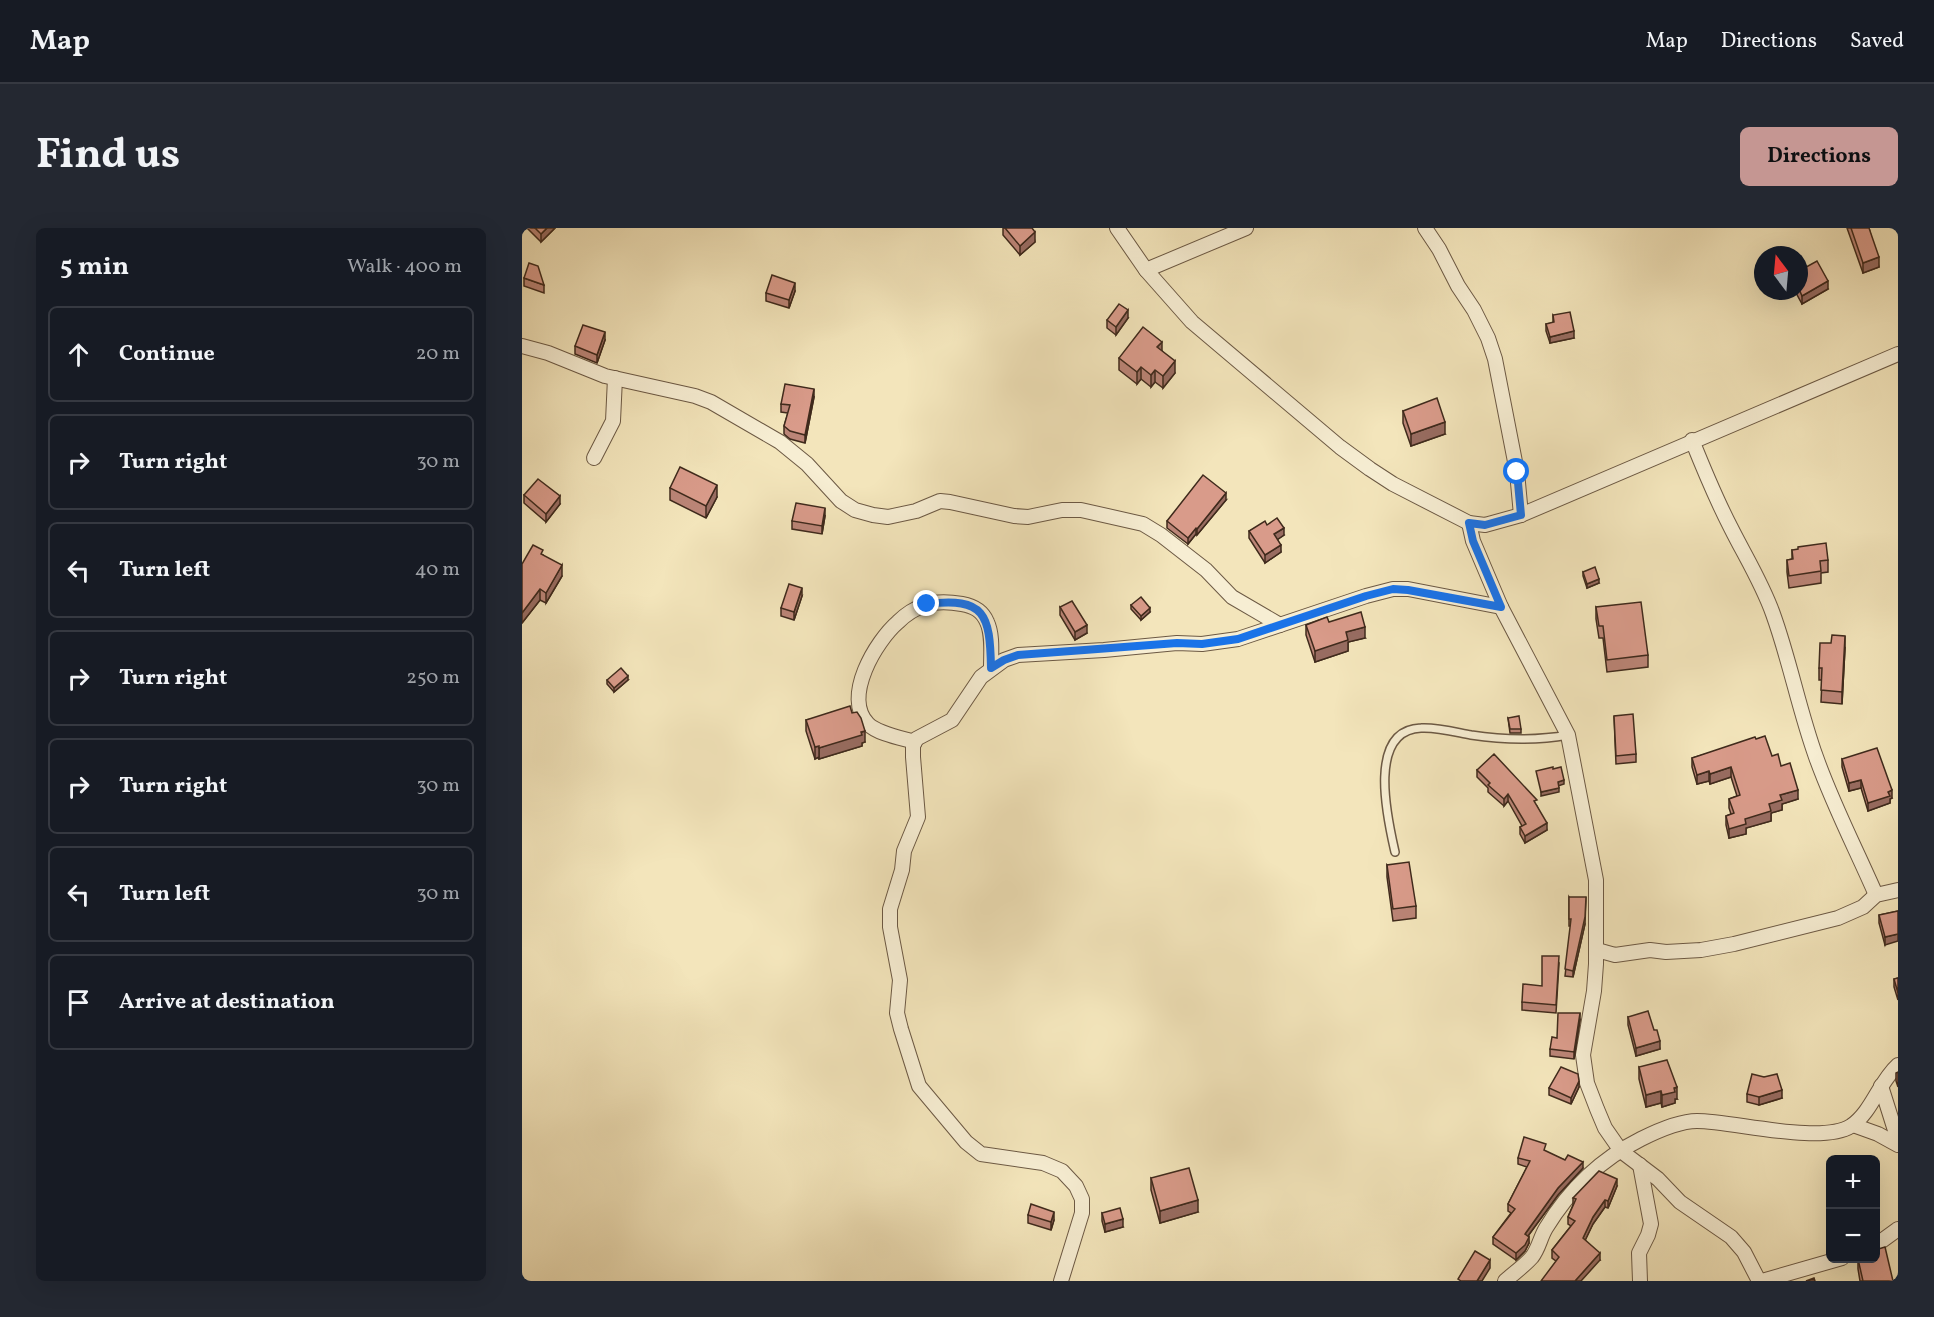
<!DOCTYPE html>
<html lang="en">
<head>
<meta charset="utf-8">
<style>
	body { margin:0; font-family:Vollkorn,serif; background:#242831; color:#f1f3f6 }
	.controls { position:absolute; right:18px; bottom:18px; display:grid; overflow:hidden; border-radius:9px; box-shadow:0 6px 24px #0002 }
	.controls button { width:54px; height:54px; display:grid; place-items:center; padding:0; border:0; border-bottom:2px solid #363941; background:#171b24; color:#f1f3f6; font:30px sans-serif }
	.compass { position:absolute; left:1232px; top:18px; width:54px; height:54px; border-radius:50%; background:#171b24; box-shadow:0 6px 24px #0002; rotate:344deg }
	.stop { position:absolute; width:18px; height:18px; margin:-14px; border:4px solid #1a73e8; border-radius:50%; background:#fff }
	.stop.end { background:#1a73e8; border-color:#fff; box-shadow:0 2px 6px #0008 }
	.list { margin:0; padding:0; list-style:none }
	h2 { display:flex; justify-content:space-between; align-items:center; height:78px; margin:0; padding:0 24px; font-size:26px }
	h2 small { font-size:20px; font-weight:400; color:#9ea1a6 }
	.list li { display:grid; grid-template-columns:39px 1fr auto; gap:18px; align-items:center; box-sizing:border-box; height:96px; margin:0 12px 12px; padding:0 12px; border:2px solid #363941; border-radius:9px }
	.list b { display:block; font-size:22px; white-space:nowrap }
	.list em { font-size:20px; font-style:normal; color:#9ea1a6 }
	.icon { flex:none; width:33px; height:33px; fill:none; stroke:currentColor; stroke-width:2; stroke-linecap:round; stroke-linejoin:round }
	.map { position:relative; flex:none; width:1376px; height:1053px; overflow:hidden; border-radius:9px }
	header { display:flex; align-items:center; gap:36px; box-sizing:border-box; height:84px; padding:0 30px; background:#171b24; border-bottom:2px solid #363941 }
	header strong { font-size:28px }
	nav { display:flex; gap:33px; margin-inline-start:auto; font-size:21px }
	.intro { display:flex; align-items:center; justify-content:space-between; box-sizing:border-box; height:144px; padding:0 36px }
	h1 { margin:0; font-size:42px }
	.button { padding:15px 27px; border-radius:9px; background:#c59692; color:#111; font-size:21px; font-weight:700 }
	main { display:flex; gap:36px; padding:0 36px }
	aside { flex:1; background:#171b24; border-radius:9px; box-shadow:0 6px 24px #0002 }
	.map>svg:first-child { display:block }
</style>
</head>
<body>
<header>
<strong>Map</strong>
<nav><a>Map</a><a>Directions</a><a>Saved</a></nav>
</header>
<div class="intro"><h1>Find us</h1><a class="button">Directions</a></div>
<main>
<aside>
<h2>5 min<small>Walk · 400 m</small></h2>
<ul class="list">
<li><svg class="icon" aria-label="ahead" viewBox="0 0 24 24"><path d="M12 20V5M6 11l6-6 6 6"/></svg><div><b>Continue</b></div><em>20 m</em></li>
<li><svg class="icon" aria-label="right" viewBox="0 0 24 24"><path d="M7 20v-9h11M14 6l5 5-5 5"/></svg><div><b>Turn right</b></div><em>30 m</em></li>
<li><svg class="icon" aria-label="left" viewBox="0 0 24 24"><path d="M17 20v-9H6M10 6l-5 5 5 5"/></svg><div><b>Turn left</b></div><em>40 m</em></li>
<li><svg class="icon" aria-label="right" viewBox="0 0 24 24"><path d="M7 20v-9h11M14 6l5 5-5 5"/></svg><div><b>Turn right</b></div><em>250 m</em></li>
<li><svg class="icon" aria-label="right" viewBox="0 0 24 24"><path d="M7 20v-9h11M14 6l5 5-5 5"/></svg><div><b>Turn right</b></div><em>30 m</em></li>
<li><svg class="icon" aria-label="left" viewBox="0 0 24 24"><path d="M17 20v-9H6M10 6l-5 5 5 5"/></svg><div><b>Turn left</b></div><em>30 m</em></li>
<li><svg class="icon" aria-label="arrive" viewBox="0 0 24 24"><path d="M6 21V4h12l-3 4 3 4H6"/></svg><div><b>Arrive at destination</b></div></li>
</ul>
</aside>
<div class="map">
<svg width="1376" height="1053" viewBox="0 0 1376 1053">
	<rect width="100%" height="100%" fill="#f3e5bb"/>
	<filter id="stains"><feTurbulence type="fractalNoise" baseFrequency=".00333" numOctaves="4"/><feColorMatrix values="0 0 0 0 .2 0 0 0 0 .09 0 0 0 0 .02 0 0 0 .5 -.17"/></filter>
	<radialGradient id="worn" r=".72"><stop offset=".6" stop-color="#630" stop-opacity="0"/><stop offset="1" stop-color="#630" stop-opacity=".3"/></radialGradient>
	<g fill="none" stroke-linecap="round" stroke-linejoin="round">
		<g stroke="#6c5944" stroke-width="10">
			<path id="lane" d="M873,624C866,593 844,502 899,500C915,499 933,504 949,507C982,512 1013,513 1046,507"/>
		</g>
		<g stroke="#6c5944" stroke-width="16">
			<g id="street">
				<polyline points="595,0 624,42 670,94 818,219 848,241 871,256 947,295 963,297 999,287 1376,126"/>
				<polyline points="903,0 917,21 936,58 952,82 966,110 973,131 995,244 999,287"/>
				<polyline points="624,42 724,0"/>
				<polyline points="0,118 26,125 83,148 173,168 189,174 258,214 285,236 319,273 333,282 351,287 366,289 394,283 418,273 428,274 492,288 506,289 540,282 559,282 621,296 639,307 684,342 710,369 758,397"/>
				<path d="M1170,212C1182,242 1194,271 1209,300C1223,328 1240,355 1251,386C1268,433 1277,482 1294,529C1311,577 1334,621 1354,667"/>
				<polyline points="72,230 91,193 93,150"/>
				<polyline points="947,295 951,313 979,379 1046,507 1074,652 1074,736 1072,763 1061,827 1065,855 1075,881 1083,900 1099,923 1136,951 1158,974 1209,1009 1222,1024 1237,1053"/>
				<path d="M393,514C379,510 356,506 346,496C320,469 354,413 376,394C383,387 394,380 403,377C415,373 428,374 440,376C451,378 460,382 465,394C471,407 469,425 469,439"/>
				<polyline points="1075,722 1093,727 1128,722 1144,724 1179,722 1212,716 1316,690 1341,679 1354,667 1376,662"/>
				<polyline points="1359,858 1376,912"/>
				<polyline points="1331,897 1356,906 1376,917"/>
				<polyline points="1354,1017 1376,1001"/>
				<polyline points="539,1053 560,985 560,971 554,958 540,943 521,935 459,926 444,914 397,858 379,801 375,785 378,752 368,699 368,681 380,642 382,623 396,589 391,529 391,518 394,511 430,492 459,449 482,432 496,427 582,422 655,415 680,416 716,411 844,368 871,361 886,361 979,379"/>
				<path d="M983,1053C992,1045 1002,1038 1010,1029C1017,1020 1018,1010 1024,1000C1047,962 1079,931 1119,911C1135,903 1157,893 1175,893C1211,893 1299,917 1329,898C1350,884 1357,854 1376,837"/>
				<polyline points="1118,1053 1117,1025 1126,1007 1129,996 1118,937"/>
				<polyline points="1240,1053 1320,1030"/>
			</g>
		</g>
		<use href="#lane" stroke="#f7eed3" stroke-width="7"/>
		<use href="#street" stroke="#f7eed3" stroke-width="14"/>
	</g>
	<g fill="#bb8577" stroke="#3f2a1c" stroke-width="1.5">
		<polygon points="5,0 33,0 19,14"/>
		<polygon points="481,0 510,0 513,14 498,27 481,7"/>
		<polygon points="1325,0 1347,0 1357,39 1341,45"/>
		<polygon points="1277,43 1306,61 1280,76 1273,63 1277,63"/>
		<polygon points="2,50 22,57 22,65 2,58"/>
		<polygon points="273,63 267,80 244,73 244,65"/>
		<polygon points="1031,87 1052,110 1028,115 1024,103 1024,96 1031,95"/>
		<polygon points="606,90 594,107 585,100 585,92"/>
		<polygon points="83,112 75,135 53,126 53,118"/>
		<polygon points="640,123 653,145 641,160 633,154 629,159 619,151 615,156 597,142 597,130"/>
		<polygon points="292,169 283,215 268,211 262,206 262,198 266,185 259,184 259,176"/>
		<polygon points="881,183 923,206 889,218 881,195"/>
		<polygon points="148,260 195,269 184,290 148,272"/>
		<polygon points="2,267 38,276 24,294 2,275"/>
		<polygon points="704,272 675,307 674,306 666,316 645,300 645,293"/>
		<polygon points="303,288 300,306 270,301 270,293"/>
		<polygon points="745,297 762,307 755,311 759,324 743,335 727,310 727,303"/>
		<polygon points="1270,322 1306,332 1306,344 1299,345 1299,355 1267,360 1265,344 1265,332 1270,331"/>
		<polygon points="21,327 40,348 24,375 18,372 0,395"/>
		<polygon points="1061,344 1077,355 1065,360 1061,348"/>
		<polygon points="280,368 272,392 259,388 259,380"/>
		<polygon points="609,377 628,384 619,392 609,381"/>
		<polygon points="538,379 565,405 553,412 538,387"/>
		<polygon points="1074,379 1126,427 1126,439 1085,444 1081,410 1077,410 1074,391"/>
		<polygon points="807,394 843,410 826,414 826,423 793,434 784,407 784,397"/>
		<polygon points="1323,420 1320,476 1299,474 1300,452 1297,452 1297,440"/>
		<polygon points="85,452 106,452 92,464 85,456"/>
		<polygon points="330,485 343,514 340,515 340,518 297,531 297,529 293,531 284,503 284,492"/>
		<polygon points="1092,488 1114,526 1114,534 1094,536"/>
		<polygon points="986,490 999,501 999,505 988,505"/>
		<polygon points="1234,511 1259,538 1276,571 1260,576 1260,582 1249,585 1249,593 1224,600 1224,606 1207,610 1204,597 1204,588 1209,586 1207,580 1207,571 1215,568 1209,549 1188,556 1187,553 1175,556 1170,539 1170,530"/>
		<polygon points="1320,531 1370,570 1368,571 1368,575 1346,583 1339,560 1327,563 1320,539"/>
		<polygon points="955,542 1015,578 1025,602 1003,615 998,606 998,599 1000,598 986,573 982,578 966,564 966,560 955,549"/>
		<polygon points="865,637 894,678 894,690 871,693 865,649"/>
		<polygon points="1047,669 1063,696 1051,749 1043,748 1049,698 1047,698"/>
		<polygon points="1376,683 1363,717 1357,695 1357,687"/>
		<polygon points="1037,736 1034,785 1000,782 1000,774 1020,758"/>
		<polygon points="1376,750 1376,772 1372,759 1372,751"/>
		<polygon points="1106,789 1132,802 1138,821 1114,828 1106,797"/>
		<polygon points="1058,792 1052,831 1028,828 1028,821"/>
		<polygon points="1117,839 1155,871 1153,871 1153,875 1140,879 1139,875 1124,879 1117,851"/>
		<polygon points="1376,844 1376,859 1374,853 1374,845"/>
		<polygon points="1242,849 1260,870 1237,877 1225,874 1225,866"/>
		<polygon points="1057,859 1049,876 1027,867 1027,860"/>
		<polygon points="1024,924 1061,940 1036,967 1006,1008 1007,1015 1003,1023 994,1032 971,1016 971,1009 989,985 986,983 986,976 1005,939 996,936 996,930"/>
		<polygon points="629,950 676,984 638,995 629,962"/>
		<polygon points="1095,958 1086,980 1083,979 1071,996 1063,1012 1078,1032 1034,1033 1030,1030 1030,1022 1049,998 1046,996 1046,989 1051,977 1051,970"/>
		<polygon points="580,985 601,999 583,1004 580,993"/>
		<polygon points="506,987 532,992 529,1002 506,995"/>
		<polygon points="1336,1031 1371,1053 1338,1053 1336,1041"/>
	</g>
	<g fill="#986c61" stroke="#3f2a1c" stroke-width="1.5">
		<polygon points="25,0 33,0 19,14 19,6"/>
		<polygon points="513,4 513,14 498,27 498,18"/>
		<polygon points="1357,29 1357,39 1341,45 1341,35"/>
		<polygon points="1306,53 1306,61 1280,76 1280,68"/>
		<polygon points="273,55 273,63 267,80 267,72"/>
		<polygon points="606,82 606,90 594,107 594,99"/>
		<polygon points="1052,103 1052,110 1028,115 1028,109"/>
		<polygon points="83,104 83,112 75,135 75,127"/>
		<polygon points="640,114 640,126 635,119"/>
		<polygon points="653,133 653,145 641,160 641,148"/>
		<polygon points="619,139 619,151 615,156 615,144"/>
		<polygon points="633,142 633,154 629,159 629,147"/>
		<polygon points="292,161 292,169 283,215 283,207"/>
		<polygon points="923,194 923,206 889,218 889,206"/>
		<polygon points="195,257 195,269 184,290 184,278"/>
		<polygon points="704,265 704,272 675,307 675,301"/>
		<polygon points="38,268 38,276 24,294 24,286"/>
		<polygon points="303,280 303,288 300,306 300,298"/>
		<polygon points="674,300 674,306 666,316 666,310"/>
		<polygon points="762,300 762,307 752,314 752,306"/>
		<polygon points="759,317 759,324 743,335 743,327"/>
		<polygon points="40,337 40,348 24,375 24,365"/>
		<polygon points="1077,351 1077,355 1065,360 1065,356"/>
		<polygon points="280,360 280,368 272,392 272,384"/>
		<polygon points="18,361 18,372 0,395 0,385"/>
		<polygon points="628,380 628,384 619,392 619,388"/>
		<polygon points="565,397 565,405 553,412 553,404"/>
		<polygon points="843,399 843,410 826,414 826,423 793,434 793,423 824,404"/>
		<polygon points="1323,408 1323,420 1320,476 1320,464"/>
		<polygon points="106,448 106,452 92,464 92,460"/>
		<polygon points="343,503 343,514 340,515 340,518 297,531 297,520"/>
		<polygon points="297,518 297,529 293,531 293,519"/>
		<polygon points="1209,539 1209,549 1188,556 1188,546"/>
		<polygon points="1187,543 1187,553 1175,556 1175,547"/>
		<polygon points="1042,552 1042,556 1036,558 1036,554"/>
		<polygon points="1339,552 1339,560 1327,563 1327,555"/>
		<polygon points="1037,560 1037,564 1019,568 1019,564"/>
		<polygon points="1276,562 1276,571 1260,576 1260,582 1249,585 1249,593 1224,600 1224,606 1207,610 1207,601 1258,567"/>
		<polygon points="1370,562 1370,570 1368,571 1368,575 1346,583 1346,575"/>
		<polygon points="986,566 986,573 982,578 982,571"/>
		<polygon points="1025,595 1025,602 1003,615 1003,608"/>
		<polygon points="1064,669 1063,696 1051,749 1051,743"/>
		<polygon points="1376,706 1376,713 1363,717 1363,709"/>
		<polygon points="1058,785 1058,792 1052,831 1052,824"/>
		<polygon points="1138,813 1138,821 1114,828 1114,820"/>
		<polygon points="1057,853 1057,859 1049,876 1049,870"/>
		<polygon points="1155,859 1155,871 1153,871 1153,875 1140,879 1140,867"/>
		<polygon points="1260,862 1260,870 1237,877 1237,869"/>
		<polygon points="1139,863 1139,875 1124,879 1124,867"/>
		<polygon points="1061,934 1061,940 1036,967 1003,1012 1003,1006 1036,960"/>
		<polygon points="1095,951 1095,958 1086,980 1086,973"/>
		<polygon points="676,972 676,984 638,995 638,983"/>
		<polygon points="1083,972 1083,979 1071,996 1061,1017 1061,1010 1071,989"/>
		<polygon points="532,984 532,992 529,1002 529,994"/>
		<polygon points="601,991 601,999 583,1004 583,996"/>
		<polygon points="1007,1009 1007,1015 1003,1023 994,1032 994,1025"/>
		<polygon points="1078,1025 1078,1032 1059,1053 1053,1053"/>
		<polygon points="968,1032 968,1040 960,1053 955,1053"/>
	</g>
	<g fill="#d99b8a" stroke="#3f2a1c" stroke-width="1.5">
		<polygon points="13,0 25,0 19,6"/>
		<polygon points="483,0 510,0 513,4 498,18"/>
		<polygon points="1329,0 1347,0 1357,29 1341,35"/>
		<polygon points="1295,33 1306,53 1280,68 1277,61 1277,43"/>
		<polygon points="7,35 16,38 22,57 2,50"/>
		<polygon points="250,47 273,55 267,72 244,65"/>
		<polygon points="597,76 606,82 594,99 585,92"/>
		<polygon points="1048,84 1052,103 1028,109 1024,96 1032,94 1031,87"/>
		<polygon points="61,97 83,104 75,127 53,118"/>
		<polygon points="621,99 640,114 635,119 653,133 641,148 633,142 629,147 619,139 615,144 597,130"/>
		<polygon points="263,156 292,161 283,207 268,203 262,198 268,177 259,176"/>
		<polygon points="915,170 923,194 889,206 881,183"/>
		<polygon points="158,239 195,257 184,278 148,260"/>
		<polygon points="681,247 704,265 675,301 674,300 666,310 645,293"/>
		<polygon points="16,251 38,268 24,286 2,267"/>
		<polygon points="274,275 303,280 300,298 270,293"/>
		<polygon points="755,290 762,300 752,306 759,317 743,327 727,303 743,293 745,297"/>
		<polygon points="1304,315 1306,332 1298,333 1299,343 1267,348 1265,332 1271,331 1270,322 1276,321 1276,319"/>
		<polygon points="11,317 21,322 19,326 40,337 24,365 18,361 0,385 0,336"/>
		<polygon points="1073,339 1077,351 1065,356 1061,344"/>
		<polygon points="267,356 280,360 272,384 259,380"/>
		<polygon points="619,369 628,380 619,388 609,377"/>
		<polygon points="550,373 565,397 553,404 538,379"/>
		<polygon points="1119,374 1126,427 1085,432 1081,398 1077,398 1074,379"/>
		<polygon points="839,384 843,399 824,404 826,412 793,423 784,397 805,389 807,394"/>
		<polygon points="1310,407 1323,408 1320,464 1299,462 1300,440 1297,440 1298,415 1309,415"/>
		<polygon points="99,440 106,448 92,460 85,452"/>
		<polygon points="328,478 330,485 335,484 339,490 343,503 339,504 340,507 297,520 297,518 293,519 284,492"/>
		<polygon points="1111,486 1114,526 1094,528 1092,488"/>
		<polygon points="997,488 999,501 988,501 986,490"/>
		<polygon points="1243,508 1250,528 1256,526 1259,538 1268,535 1276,562 1258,567 1260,572 1247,576 1249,583 1223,591 1224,596 1207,601 1204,588 1212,585 1207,571 1218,567 1209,539 1188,546 1187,543 1175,547 1170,530 1233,509 1234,511"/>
		<polygon points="1355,520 1370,562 1366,564 1368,568 1346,575 1339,552 1327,555 1320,531"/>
		<polygon points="972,526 1015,572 1012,573 1025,595 1003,608 998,599 1004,596 986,566 982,571 966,557 968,555 955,542"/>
		<polygon points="1031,539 1031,541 1039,539 1042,552 1036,554 1037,560 1019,564 1014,543"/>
		<polygon points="887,634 894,678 871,681 865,637"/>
		<polygon points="1047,669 1064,669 1063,689 1051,743 1043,741 1049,691 1047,691"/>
		<polygon points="1376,683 1376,706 1363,709 1357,687"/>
		<polygon points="1020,728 1037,728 1034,777 1000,774 1001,756 1020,758"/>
		<polygon points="1376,750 1376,765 1372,751"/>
		<polygon points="1126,783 1132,802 1135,802 1138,813 1114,820 1106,789"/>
		<polygon points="1036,785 1058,785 1052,824 1028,821 1030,809 1035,810"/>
		<polygon points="1145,832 1155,859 1152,860 1153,864 1140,867 1139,863 1124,867 1117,839"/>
		<polygon points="1039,839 1056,846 1057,853 1049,870 1027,860"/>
		<polygon points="1230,846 1242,849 1255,846 1260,862 1237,869 1225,866"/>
		<polygon points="1002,909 1024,916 1022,922 1043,932 1046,927 1061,934 1036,960 1003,1006 1007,1009 1003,1017 994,1025 971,1009 993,981 986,976 1008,933 996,930"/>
		<polygon points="667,940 676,972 638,983 629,950"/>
		<polygon points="1077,943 1095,951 1086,973 1083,972 1071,989 1061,1010 1078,1025 1053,1053 1019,1053 1037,1029 1030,1022 1053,993 1046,989 1054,971 1051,970"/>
		<polygon points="509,976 532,984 529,994 506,987"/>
		<polygon points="598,980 601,991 583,996 580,985"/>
		<polygon points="1363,1019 1371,1053 1341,1053 1336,1031 1353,1030 1353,1022"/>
		<polygon points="953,1023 968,1032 955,1053 939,1053 936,1051"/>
		<polygon points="1292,1050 1293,1053 1284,1053"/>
	</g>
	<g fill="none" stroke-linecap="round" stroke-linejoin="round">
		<path stroke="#1a73e8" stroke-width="8" d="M405,376C463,369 468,386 469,440L482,432L496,427L655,415L680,416L716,411L844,368L871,361L886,362L979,379L951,313L947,295L963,297L999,287L995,244"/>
	</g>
	<rect width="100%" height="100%" filter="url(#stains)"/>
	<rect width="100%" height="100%" fill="url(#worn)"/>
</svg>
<div class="controls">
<button>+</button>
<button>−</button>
</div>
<svg class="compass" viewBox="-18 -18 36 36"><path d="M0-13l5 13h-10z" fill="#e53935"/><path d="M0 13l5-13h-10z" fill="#9ea1a6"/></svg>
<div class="stop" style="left:995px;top:244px"></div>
<div class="stop end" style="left:405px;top:376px"></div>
</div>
</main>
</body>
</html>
